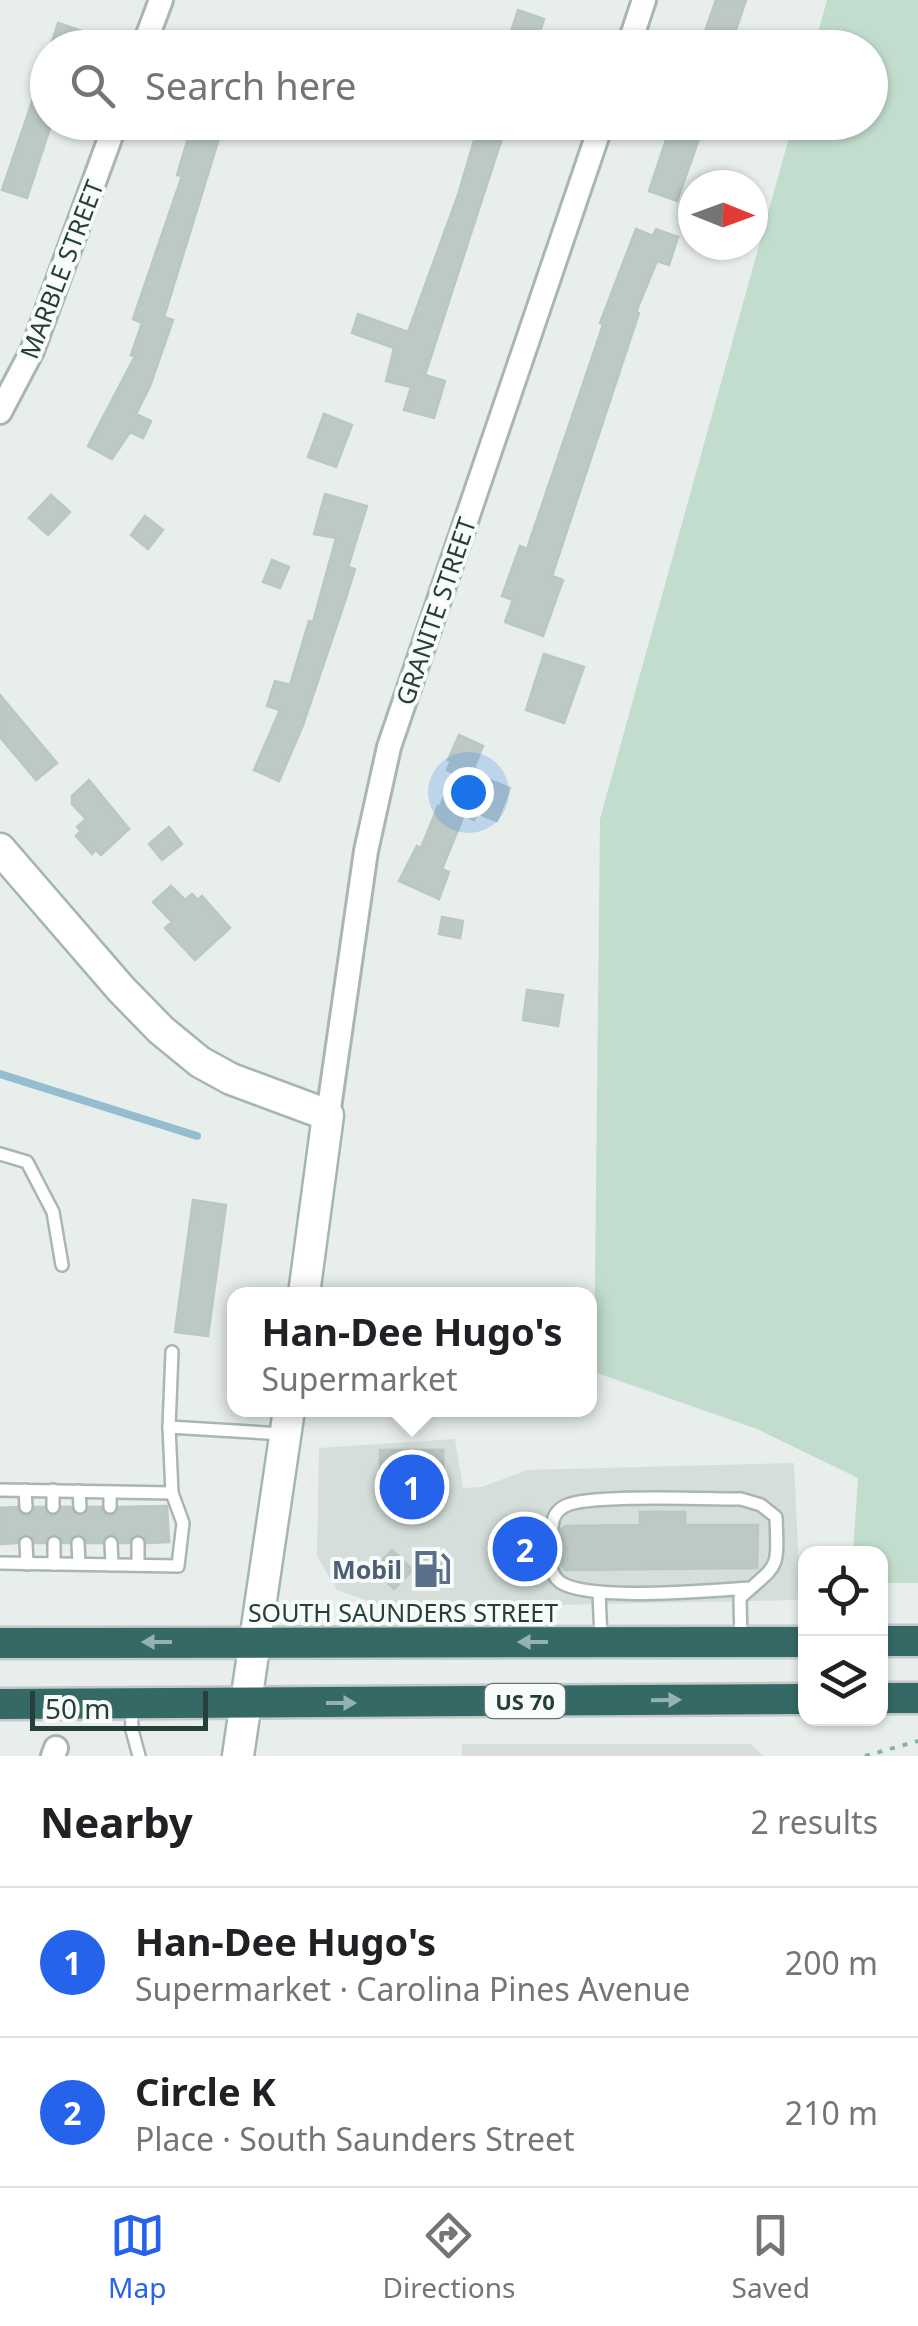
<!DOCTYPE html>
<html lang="en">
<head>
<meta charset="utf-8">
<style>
	body { margin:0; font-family:"Noto Sans",sans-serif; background:#f6f6f6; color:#202124 }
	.controls { position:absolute; right:30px; bottom:30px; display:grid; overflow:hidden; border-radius:20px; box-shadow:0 2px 8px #0004 }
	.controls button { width:90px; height:90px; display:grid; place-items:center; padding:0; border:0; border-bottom:2px solid #e0e0e0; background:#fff; color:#202124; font:50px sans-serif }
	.compass { position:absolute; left:678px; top:170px; width:90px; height:90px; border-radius:50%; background:#fff; box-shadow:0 2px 8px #0004; rotate:91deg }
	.scale { position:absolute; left:30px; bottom:25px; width:178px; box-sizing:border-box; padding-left:10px; border:5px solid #273f3c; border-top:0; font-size:28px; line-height:35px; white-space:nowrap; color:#273f3c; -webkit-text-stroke:8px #f7fbf9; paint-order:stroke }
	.you { position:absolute; left:468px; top:792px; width:35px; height:35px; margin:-25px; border:8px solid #fff; border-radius:50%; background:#1a73e8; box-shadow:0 0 0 15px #1a73e833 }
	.badge { display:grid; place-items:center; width:65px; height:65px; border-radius:50%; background:#2563eb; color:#fff; font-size:32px; font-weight:700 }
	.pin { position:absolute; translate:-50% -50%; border:5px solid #fff; box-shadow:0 2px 10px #0006 }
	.popup { position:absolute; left:227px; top:1287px; width:370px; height:130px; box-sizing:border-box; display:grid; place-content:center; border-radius:20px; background:#fff; filter:drop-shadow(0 2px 8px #0005); font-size:32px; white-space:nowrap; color:#757577 }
	.popup b { font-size:38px; color:#202124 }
	.popup::after { content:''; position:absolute; left:50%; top:100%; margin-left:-20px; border:20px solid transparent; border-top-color:#fff }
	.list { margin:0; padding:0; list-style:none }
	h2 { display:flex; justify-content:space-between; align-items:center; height:130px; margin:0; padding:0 40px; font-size:42px }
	h2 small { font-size:32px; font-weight:400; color:#757577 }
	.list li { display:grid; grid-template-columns:65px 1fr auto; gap:30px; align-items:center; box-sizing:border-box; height:150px; padding:0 40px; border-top:2px solid #e0e0e0 }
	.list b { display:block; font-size:38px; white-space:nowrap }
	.list p { margin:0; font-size:32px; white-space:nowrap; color:#757577 }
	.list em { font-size:32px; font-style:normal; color:#757577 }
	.icon { flex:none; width:55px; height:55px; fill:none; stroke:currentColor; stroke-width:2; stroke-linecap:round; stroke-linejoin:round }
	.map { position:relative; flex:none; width:918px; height:1756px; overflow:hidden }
	.search { position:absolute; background:#fff; box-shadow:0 2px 8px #0004; left:30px; right:30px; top:30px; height:110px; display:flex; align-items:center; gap:25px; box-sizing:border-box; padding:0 35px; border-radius:55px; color:#757577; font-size:38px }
	.sheet { height:430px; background:#fff }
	nav { display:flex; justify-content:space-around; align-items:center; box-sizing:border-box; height:140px; border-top:2px solid #e0e0e0; background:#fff; font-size:28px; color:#757577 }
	nav a { display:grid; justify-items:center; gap:5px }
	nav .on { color:#2563eb }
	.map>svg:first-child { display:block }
</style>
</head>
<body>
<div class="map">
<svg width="918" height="1756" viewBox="0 0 918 1756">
	<rect width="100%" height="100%" fill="#e7eeec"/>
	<g fill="#d5dedb">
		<polygon points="455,1439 463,1488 482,1487 527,1470 794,1463 800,1590 797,1600 388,1608 337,1590 317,1556 319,1448"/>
		<polygon points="462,1744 751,1744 763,1756 462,1756"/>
	</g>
	<polygon fill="#c2ddcd" points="827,0 918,0 918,1583 881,1583 880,1554 853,1553 858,1478 757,1429 594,1372 600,819 793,123 870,122 870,48 814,47"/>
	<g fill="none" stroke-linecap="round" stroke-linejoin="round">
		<polyline stroke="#94bdce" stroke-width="8" points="0,1074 197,1136"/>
	</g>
	<g fill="#bcc9c5" stroke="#b9c8c4" stroke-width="2.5">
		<polygon points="716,0 746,0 730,48 699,48"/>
		<polygon points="518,10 544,19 535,48 508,41"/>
		<polygon points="58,23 82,31 77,48 50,48"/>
		<polygon points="45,64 48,122 52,122 27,198 2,190"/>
		<polygon points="193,122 224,122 164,317 173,320 150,386 136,414 151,421 143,438 130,432 112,459 88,446 135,356 131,355 142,323 133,319 182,176 177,175"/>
		<polygon points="672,122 705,122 677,201 649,191"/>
		<polygon points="476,134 501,141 425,375 445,381 434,418 404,410 411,387 386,381 394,348 352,333 358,314 408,332 458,195"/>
		<polygon points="636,229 653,236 656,229 678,237 669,265 657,261 636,312 639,313 552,576 563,580 543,636 505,622 513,600 502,596 520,546 527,549 603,325 600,323"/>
		<polygon points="324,414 352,425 336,467 308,457"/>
		<polygon points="325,494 367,506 348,567 355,569 345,601 303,725 279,781 254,770 280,710 267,706 275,681 290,685 309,621 313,622 336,538 314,534"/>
		<polygon points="51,495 70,512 48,535 29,518"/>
		<polygon points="145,516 163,530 148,549 131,535"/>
		<polygon points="272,560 289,567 280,588 263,582"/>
		<polygon points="544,654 584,667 564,723 526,710"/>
		<polygon points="0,695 57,763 36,780 0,737"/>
		<polygon points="459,735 483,746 474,768 479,770 477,775 510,788 497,821 477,813 474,820 464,815 442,869 449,872 439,899 399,881 417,846 421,848 438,806 440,807 453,773 447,770 451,761 448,760"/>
		<polygon points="89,780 129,829 101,855 96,850 92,854 76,836 81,831 77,827 86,819 72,804 72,796"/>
		<polygon points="169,827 182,844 162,860 149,844"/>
		<polygon points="171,886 185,900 192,894 198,900 202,896 230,928 195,960 165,928 172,922 153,902"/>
		<polygon points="442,917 463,921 460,938 439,934"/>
		<polygon points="527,990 563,995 558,1026 523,1020"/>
		<polygon points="193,1200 226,1205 208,1336 175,1332"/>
		<polygon points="380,1450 443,1450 444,1499 380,1499"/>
		<polygon points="167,1506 169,1542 147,1543 143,1535 137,1534 129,1543 120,1543 112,1534 105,1536 102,1543 87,1543 85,1537 79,1534 72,1536 69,1543 63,1543 59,1535 53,1534 45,1543 35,1543 33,1537 27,1534 20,1536 17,1543 0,1544 0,1508 17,1507 26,1516 32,1514 35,1507 44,1507 48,1515 54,1516 62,1507 71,1507 73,1513 80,1516 86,1514 89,1507 101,1507 105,1515 111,1516 119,1507"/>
		<polygon points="640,1512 685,1512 685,1525 758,1525 757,1568 566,1570 560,1564 561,1529 566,1526 640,1525"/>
		<polygon points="542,1533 541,1565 511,1565 510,1534"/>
		<polygon points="392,1550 413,1570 394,1589 374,1569"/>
		<polygon points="432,1550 451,1569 433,1588 414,1568"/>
	</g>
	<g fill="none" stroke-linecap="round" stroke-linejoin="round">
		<g stroke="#aab6b4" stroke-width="16">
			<g id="lane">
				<polyline points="0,1154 27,1162 53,1212 62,1265"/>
				<polyline points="169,1427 172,1352"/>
				<polyline points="0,1490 172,1493 169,1427 284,1434"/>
				<polyline points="25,1490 26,1507"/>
				<polyline points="53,1490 53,1507"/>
				<polyline points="79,1491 80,1507"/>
				<polyline points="110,1507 110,1492"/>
				<polyline points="26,1543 27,1564"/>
				<polyline points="78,1543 79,1564"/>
				<polyline points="111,1543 112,1565"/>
				<polyline points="138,1543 138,1565"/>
				<polyline points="0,1563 178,1566 183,1523 172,1493"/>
				<polyline points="54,1564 54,1543"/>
				<polyline points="599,1593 601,1639"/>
				<path d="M741,1642L740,1598C779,1562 778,1573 776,1517L761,1505L741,1499C707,1499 588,1494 565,1506C551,1513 552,1526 551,1539C550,1553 547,1572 560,1582C589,1602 711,1590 751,1588"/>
				<polyline points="131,1706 132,1730 139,1756"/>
			</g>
		</g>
		<g stroke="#aab6b4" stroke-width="28">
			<g id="street">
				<polyline points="143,48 161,0"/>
				<polyline points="628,48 644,0"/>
				<polyline points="0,412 32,351 116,122"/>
				<polyline points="328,1115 366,851 389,747 602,122"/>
				<polyline points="53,1756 56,1748"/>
			</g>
		</g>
		<g stroke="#a3b6b2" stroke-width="35">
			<g id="secondary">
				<polyline points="0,849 121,989 161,1030 200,1062 231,1079 328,1115 304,1294"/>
				<polyline points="238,1756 289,1410"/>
			</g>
		</g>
		<g stroke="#c3c9c8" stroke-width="35">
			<g id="highway">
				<polyline points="880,1641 918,1641"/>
				<polyline points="0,1643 806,1642"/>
				<polyline points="880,1698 918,1698"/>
				<polyline points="0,1704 806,1699"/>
			</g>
		</g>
		<polyline stroke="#8aafa9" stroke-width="4" stroke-dasharray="5 8" stroke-linecap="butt" points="865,1756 918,1741"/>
		<use href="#lane" stroke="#fff" stroke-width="11"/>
		<use href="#street" stroke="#fff" stroke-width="22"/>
		<use href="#secondary" stroke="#fff" stroke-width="30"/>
		<use href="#highway" stroke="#346966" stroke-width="30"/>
	</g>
	<defs><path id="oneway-solid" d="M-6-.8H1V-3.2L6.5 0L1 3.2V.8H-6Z" transform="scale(2.5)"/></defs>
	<g fill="#96b2b0">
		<use href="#oneway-solid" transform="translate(157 1642) rotate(180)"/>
		<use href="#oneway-solid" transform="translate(533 1642) rotate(180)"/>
		<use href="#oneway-solid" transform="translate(666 1700) rotate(-1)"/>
		<use href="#oneway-solid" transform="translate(341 1703)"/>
	</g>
	<defs>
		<g id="fuel-bare" transform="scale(3)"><path d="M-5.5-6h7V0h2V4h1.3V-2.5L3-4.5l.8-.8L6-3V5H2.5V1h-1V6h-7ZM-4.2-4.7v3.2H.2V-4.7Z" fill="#5c6f8a" stroke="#f7fbf9" stroke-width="2.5" paint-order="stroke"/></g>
	</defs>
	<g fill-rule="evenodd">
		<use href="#fuel-bare" x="432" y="1569"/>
	</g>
	<g text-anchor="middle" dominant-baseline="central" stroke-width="8" stroke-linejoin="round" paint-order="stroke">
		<rect fill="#f7fbf9" stroke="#657775" stroke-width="2.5" x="485" y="1684" width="80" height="34" rx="8"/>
		<g font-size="22" font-weight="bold" fill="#273f3c">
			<text x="525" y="1701">US 70</text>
		</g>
		<g font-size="25" fill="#273f3c" stroke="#f7fbf9">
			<text transform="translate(61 269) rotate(-69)">MARBLE STREET</text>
			<text transform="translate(435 611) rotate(-71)">GRANITE STREET</text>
			<text x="403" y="1612">SOUTH SAUNDERS STREET</text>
		</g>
		<g font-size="25" font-weight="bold" fill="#4e5e75" stroke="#f7fbf9" text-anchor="end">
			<text x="402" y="1569">Mobil</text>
		</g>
	</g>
</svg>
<div class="controls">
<button><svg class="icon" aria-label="locate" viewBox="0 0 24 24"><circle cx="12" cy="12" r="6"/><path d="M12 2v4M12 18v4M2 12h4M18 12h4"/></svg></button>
<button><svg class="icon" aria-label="layers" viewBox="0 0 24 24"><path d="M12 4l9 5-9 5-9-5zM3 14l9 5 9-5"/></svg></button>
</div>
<svg class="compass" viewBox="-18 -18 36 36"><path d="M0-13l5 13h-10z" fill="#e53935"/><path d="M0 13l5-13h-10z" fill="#757577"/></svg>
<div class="scale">50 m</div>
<div class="you"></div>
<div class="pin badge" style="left:412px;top:1487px">1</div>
<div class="popup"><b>Han-Dee Hugo's</b>Supermarket</div>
<div class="pin badge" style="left:525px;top:1549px">2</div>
<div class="search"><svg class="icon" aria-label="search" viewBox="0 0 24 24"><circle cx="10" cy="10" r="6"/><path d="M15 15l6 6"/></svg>Search here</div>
</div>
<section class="sheet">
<h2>Nearby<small>2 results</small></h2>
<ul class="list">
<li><span class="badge">1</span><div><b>Han-Dee Hugo's</b><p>Supermarket · Carolina Pines Avenue</p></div><em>200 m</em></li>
<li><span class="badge">2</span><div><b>Circle K</b><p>Place · South Saunders Street</p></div><em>210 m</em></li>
</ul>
</section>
<nav>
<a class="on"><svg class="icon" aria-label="map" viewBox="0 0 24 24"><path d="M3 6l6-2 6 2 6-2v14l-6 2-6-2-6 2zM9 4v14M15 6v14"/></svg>Map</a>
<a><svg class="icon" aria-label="directions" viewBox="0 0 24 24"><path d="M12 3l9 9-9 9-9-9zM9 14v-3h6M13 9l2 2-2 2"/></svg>Directions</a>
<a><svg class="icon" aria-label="saved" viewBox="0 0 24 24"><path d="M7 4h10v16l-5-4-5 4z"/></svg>Saved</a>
</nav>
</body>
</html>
